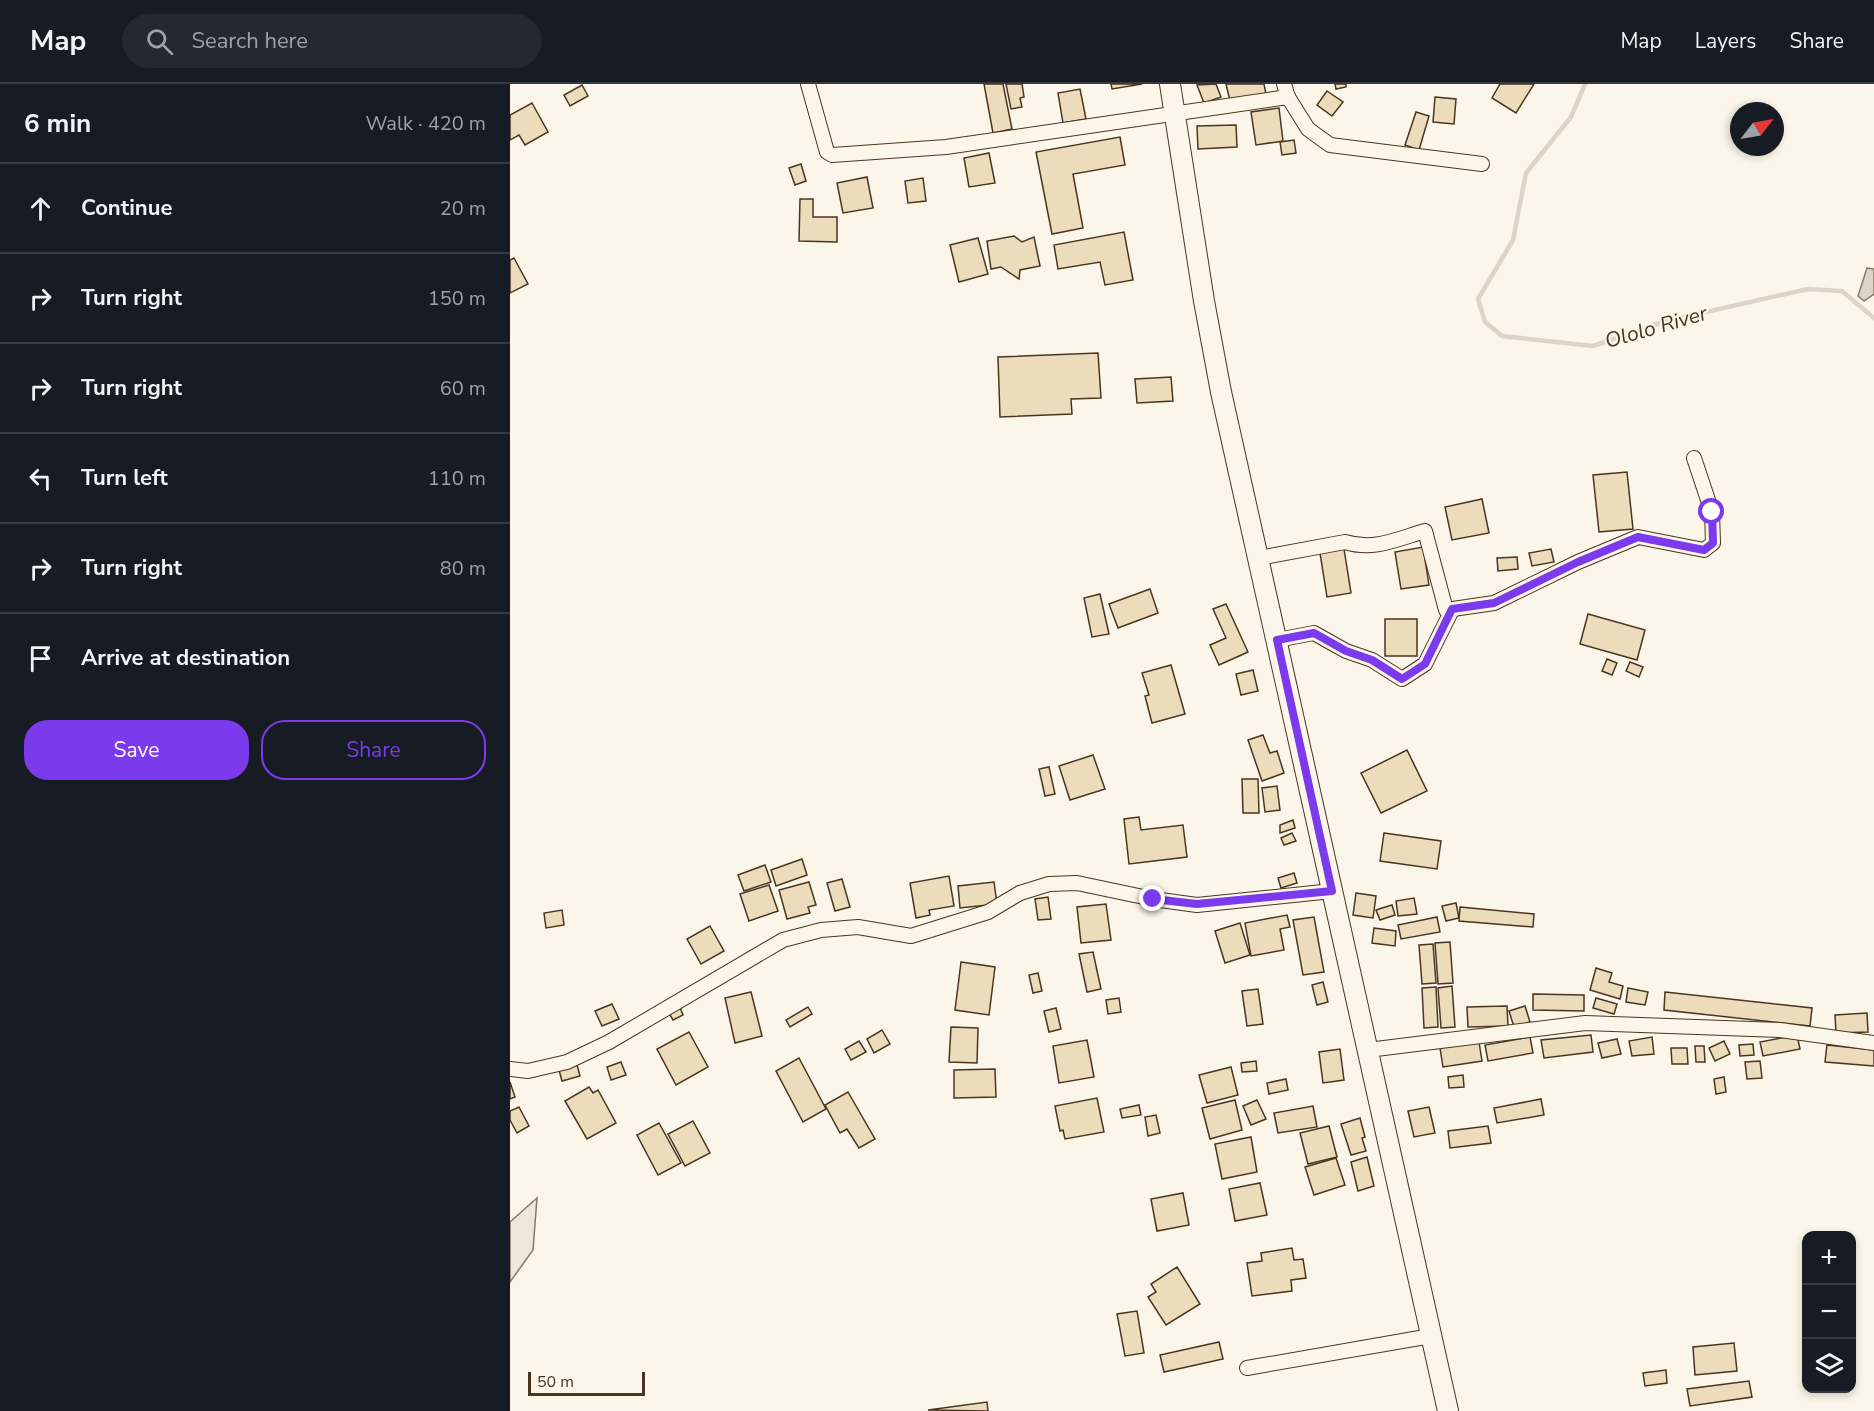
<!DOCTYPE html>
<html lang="en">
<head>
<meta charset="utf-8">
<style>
	body { margin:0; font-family:"Nunito Sans",sans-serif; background:#242831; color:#f1f3f6 }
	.controls { position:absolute; right:18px; bottom:18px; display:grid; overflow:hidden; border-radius:12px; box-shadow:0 3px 9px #0003 }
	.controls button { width:54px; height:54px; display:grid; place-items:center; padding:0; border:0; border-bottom:2px solid #363941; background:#171b24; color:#f1f3f6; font:30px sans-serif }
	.compass { position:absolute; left:1220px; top:18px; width:54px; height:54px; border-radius:50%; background:#171b24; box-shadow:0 3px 9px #0003; rotate:59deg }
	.scale { position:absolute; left:18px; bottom:15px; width:117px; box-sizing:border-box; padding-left:6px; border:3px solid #4a3520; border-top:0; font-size:16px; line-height:21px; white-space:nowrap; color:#4a3520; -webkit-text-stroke:4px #fbf6e9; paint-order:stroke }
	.stop { position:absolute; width:18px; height:18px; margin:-14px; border:4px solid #7c3aed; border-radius:50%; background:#fff }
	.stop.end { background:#7c3aed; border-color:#fff; box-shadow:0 2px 6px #0008 }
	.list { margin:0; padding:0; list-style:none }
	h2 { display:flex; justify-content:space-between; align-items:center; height:78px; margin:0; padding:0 24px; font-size:26px }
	h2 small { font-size:20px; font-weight:400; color:#9ea1a6 }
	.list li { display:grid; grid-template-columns:39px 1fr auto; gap:18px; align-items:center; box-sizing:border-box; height:90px; padding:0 24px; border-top:2px solid #363941 }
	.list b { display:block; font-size:22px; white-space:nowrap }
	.list em { font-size:20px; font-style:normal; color:#9ea1a6 }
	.actions { display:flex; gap:12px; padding:18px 24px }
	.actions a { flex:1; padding:14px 0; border:2px solid #7c3aed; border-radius:24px; text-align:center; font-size:21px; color:#7c3aed }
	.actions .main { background:#7c3aed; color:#fff }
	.icon { flex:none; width:33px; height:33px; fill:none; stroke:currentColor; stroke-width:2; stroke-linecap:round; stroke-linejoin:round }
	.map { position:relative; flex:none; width:1364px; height:1327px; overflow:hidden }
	header { display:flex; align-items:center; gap:36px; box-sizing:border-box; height:84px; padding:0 30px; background:#171b24; border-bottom:2px solid #363941 }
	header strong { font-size:28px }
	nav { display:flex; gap:33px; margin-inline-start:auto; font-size:21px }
	.search { width:420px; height:54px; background:#242831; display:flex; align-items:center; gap:15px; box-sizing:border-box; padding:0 21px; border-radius:33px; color:#9ea1a6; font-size:22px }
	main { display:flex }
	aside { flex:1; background:#171b24 }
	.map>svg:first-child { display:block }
</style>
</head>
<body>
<header>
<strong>Map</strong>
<div class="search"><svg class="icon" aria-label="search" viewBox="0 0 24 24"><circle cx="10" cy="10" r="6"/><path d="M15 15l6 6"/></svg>Search here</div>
<nav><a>Map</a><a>Layers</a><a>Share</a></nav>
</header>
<main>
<aside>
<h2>6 min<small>Walk · 420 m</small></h2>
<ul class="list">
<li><svg class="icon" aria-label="ahead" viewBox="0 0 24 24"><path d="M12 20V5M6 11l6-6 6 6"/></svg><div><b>Continue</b></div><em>20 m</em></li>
<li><svg class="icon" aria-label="right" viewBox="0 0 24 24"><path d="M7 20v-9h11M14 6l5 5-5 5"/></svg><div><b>Turn right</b></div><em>150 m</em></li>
<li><svg class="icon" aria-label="right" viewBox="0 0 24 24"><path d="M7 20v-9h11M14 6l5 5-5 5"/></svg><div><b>Turn right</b></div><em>60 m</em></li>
<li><svg class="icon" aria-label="left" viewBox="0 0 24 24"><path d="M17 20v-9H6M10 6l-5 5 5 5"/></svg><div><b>Turn left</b></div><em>110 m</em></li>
<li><svg class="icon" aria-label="right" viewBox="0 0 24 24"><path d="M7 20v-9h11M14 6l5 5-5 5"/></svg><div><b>Turn right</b></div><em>80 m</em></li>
<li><svg class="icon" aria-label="arrive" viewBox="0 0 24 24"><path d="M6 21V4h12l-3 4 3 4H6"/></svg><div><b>Arrive at destination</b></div></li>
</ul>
<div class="actions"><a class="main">Save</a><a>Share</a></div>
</aside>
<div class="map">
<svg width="1364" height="1327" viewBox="0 0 1364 1327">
	<rect width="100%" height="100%" fill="#fbf6e9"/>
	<polygon fill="#ede6d9" stroke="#887966" stroke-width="1.5" points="27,1114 23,1166 0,1198 0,1138"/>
	<polygon fill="#dcd4c6" stroke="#887966" stroke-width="1.5" points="1357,184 1364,185 1364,210 1354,217 1348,212"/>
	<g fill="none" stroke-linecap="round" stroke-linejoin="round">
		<polyline stroke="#dcd4c6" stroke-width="4.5" points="1075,0 1061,33 1016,89 1003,156 968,215 975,238 992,252 1083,262 1156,237 1298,205 1332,207 1364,234"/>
	</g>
	<g fill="#ecdcbc" stroke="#4a3520" stroke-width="1.5">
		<polygon points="474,0 493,0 502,45 483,49"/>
		<polygon points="496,0 512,0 514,13 510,14 512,23 501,25"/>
		<polygon points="601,0 632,0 602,5"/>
		<polygon points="706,0 711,13 694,19 687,1"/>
		<polygon points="716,0 754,0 756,10 720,17"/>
		<polygon points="825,0 836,0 836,3 826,5"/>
		<polygon points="990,0 1024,0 1006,29 982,14"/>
		<polygon points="72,1 78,12 60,22 54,11"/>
		<polygon points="570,5 576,35 553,39 548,9"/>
		<polygon points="817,7 833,18 822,32 807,21"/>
		<polygon points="925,13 946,15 944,40 923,38"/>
		<polygon points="22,19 38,48 15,61 9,51 0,56 0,31"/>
		<polygon points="769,24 773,57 746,61 741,28"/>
		<polygon points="906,28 919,32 909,66 895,61"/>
		<polygon points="726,41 727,63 688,65 687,42"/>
		<polygon points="610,53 615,81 563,90 573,144 542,150 526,68"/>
		<polygon points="784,56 786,69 772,71 770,58"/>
		<polygon points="479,69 485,99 459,103 454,74"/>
		<polygon points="291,80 296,97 285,101 279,84"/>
		<polygon points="357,93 363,124 333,129 327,99"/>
		<polygon points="413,94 416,117 398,119 395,97"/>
		<polygon points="290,115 303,115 303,133 327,133 327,158 289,157"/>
		<polygon points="614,148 623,196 595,201 590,178 548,185 544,161"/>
		<polygon points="504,152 512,158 524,153 530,182 510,186 509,195 491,183 481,185 477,157"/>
		<polygon points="468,154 478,190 449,198 440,161"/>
		<polygon points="4,174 18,200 0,209 0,176"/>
		<polygon points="588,269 591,314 561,315 562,330 490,333 488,273"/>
		<polygon points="661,293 663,317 627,319 625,295"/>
		<polygon points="1117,388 1123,445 1089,448 1083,391"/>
		<polygon points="972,415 979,449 942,456 935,423"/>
		<polygon points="913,463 919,501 891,505 885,468"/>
		<polygon points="834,465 841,509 817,513 810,469"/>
		<polygon points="1041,465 1044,478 1022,482 1019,469"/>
		<polygon points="1007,473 1008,485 988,487 987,474"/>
		<polygon points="640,505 648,529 608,544 599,520"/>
		<polygon points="590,510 599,550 582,553 574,514"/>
		<polygon points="716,520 738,568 709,581 700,561 716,554 703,525"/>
		<polygon points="1078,530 1135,546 1127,576 1070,560"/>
		<rect x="875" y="535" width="32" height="37"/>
		<polygon points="1097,575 1107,579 1102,591 1092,587"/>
		<polygon points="1120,578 1133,583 1129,593 1116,587"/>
		<polygon points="661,581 675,630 642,639 635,612 639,611 632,589"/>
		<polygon points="743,586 748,607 731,611 726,590"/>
		<polygon points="753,651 760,669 767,667 774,689 752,697 738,656"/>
		<polygon points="897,666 917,707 871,729 851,689"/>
		<polygon points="583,671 595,705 560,716 549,682"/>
		<polygon points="539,683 545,710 535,712 529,685"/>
		<polygon points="732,695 748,695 749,729 733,729"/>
		<polygon points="767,702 770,726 755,728 752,704"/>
		<polygon points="629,733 631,746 673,741 677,773 619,780 614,735"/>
		<polygon points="783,736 785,744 770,749 770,741"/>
		<polygon points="782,749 786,757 774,761 771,754"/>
		<polygon points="874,749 931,757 927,785 870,777"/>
		<polygon points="292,775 297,791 266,802 261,786"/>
		<polygon points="255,781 261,798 234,807 228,791"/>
		<polygon points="784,789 787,799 771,804 768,794"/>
		<polygon points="439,792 444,822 419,826 420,831 406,834 400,799"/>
		<polygon points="332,795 340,823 325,827 317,799"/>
		<polygon points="299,798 306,821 298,823 300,829 277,835 269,806"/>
		<polygon points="484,798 487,820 450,824 448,802"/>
		<polygon points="259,801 268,827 239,837 230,810"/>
		<polygon points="846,809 866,812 863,834 843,831"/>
		<polygon points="538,813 541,835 528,836 525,815"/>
		<polygon points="904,814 907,830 888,832 886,817"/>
		<polygon points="946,819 949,834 936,837 932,822"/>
		<polygon points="596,820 601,856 571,859 567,823"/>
		<polygon points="882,821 885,831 870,836 866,826"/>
		<polygon points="950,823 1024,830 1023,843 949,837"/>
		<polygon points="52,826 54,841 36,844 34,829"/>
		<polygon points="777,831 780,843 770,845 774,866 741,872 735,839"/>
		<polygon points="804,833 814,888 793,891 783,836"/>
		<polygon points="927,833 930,848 891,855 888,841"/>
		<polygon points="730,839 740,871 715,879 705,847"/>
		<polygon points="200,842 214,867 191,880 177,855"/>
		<polygon points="864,844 886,847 885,862 862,859"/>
		<polygon points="940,858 943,899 928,900 925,859"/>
		<polygon points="923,860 926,899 912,900 909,861"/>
		<polygon points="583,868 591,905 577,908 569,870"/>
		<polygon points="451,878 485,883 479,931 445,926"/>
		<polygon points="1086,884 1102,889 1099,898 1113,902 1110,915 1080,906"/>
		<polygon points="528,889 532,907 523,909 519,891"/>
		<polygon points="813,898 818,918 807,921 802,901"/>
		<polygon points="942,902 945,943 931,944 928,904"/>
		<polygon points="926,903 928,943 914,944 912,904"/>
		<polygon points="1118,904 1138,908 1135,921 1116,918"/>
		<polygon points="748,905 753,940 737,942 732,907"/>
		<polygon points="241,908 252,952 225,959 215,914"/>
		<polygon points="1155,908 1302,924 1300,942 1154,926"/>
		<polygon points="1023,910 1074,911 1074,927 1023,926"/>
		<polygon points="609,914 611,928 598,930 596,916"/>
		<polygon points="1086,914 1107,920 1104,930 1083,924"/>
		<polygon points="102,920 109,935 92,942 85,927"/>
		<polygon points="169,921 173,931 163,936 158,927"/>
		<polygon points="997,922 998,942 958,943 957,923"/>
		<polygon points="1015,922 1020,938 1004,943 999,927"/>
		<polygon points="298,923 302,930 280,943 276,936"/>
		<polygon points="546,924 551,945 539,948 534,927"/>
		<polygon points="1357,929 1358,948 1326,949 1325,931"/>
		<polygon points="441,943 468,944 467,979 439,978"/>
		<polygon points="372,946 380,960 364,969 357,955"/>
		<polygon points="179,948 198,983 166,1001 147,965"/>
		<polygon points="1081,951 1083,968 1034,974 1031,956"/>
		<polygon points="1287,951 1290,965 1253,972 1250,958"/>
		<polygon points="1020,953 1023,969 978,977 975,961"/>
		<polygon points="1142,953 1144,970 1122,972 1119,957"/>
		<polygon points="1107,955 1111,970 1092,974 1088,959"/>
		<polygon points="577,956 584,993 549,999 543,962"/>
		<polygon points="349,957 356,968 341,976 335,965"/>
		<polygon points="1214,957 1220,970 1205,977 1199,964"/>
		<polygon points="969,958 972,977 933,983 930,964"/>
		<polygon points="1243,960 1244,971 1230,972 1229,961"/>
		<polygon points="1317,961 1364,966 1364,982 1315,978"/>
		<polygon points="1185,962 1194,962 1195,978 1186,978"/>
		<polygon points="1161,964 1177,964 1178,980 1162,980"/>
		<polygon points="830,965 834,996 813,999 809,968"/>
		<polygon points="289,974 316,1025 293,1038 266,987"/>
		<polygon points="746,977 747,987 732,988 731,979"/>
		<polygon points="1250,977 1252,994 1237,995 1235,978"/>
		<polygon points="111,978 116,991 101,996 97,983"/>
		<polygon points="67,981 70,992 52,997 49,986"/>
		<polygon points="721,983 728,1011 697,1019 689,991"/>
		<polygon points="485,985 486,1013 444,1014 444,986"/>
		<polygon points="953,991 954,1003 939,1004 938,993"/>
		<polygon points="1214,993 1216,1008 1206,1010 1204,995"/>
		<polygon points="776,995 778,1006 759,1010 757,999"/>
		<polygon points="0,998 5,1013 0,1015"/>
		<polygon points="79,1003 83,1009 88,1006 106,1039 77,1055 55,1017"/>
		<polygon points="338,1008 365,1055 349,1064 337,1045 330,1049 315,1021"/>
		<polygon points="587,1014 594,1048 555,1055 553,1046 550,1047 545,1022"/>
		<polygon points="1031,1015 1034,1031 987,1039 984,1024"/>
		<polygon points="725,1016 732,1046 700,1055 692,1024"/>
		<polygon points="747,1016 756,1035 741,1041 733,1022"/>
		<polygon points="629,1021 631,1031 612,1034 610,1025"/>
		<polygon points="803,1022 807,1043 768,1049 764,1029"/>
		<polygon points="9,1023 19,1042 7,1049 0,1036 0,1027"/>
		<polygon points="919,1023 925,1049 904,1053 898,1027"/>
		<polygon points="646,1031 650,1049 638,1052 635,1033"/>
		<polygon points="850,1034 855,1053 852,1054 856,1067 841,1071 831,1040"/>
		<polygon points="183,1037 200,1069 175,1082 158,1050"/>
		<polygon points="149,1039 171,1079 148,1091 127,1051"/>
		<polygon points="819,1042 827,1073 798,1080 790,1049"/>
		<polygon points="978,1042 981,1059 940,1064 938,1047"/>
		<polygon points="741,1053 747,1088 712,1095 705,1060"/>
		<polygon points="857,1073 864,1102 848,1107 841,1078"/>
		<polygon points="826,1074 835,1101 804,1111 795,1083"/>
		<polygon points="750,1099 757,1131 725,1137 719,1105"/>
		<polygon points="673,1109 679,1141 647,1147 641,1115"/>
		<polygon points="782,1164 784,1176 793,1175 796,1194 781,1196 782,1207 742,1212 737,1179 752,1177 751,1169"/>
		<polygon points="667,1183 690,1220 656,1241 638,1213 646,1208 641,1200"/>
		<polygon points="627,1227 634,1269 615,1272 607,1230"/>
		<polygon points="709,1258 713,1275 654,1288 650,1271"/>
		<polygon points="1224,1259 1227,1287 1185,1291 1183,1263"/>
		<polygon points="1156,1286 1157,1299 1135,1302 1133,1289"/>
		<polygon points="1239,1297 1242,1313 1180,1322 1177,1305"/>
		<polygon points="477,1318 478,1327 418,1326"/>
	</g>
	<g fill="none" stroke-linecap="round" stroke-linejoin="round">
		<g stroke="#4a3520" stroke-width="16">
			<g id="minor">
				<polyline points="298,0 317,68 322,71 436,63 778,13"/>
				<polyline points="774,0 778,13 798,45 820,61 972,80"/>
				<path d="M749,474L835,458C864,467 887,455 915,447L936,526L984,519L1068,478L1128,453L1194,466L1203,459L1202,428L1184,374"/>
				<polyline points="767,556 804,549 836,567 862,576 892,595 915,580 942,526"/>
				<polyline points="858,966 1075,939 1270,946 1364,959"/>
				<polyline points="0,985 18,987 57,978 99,958 273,856 311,846 348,843 401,852 478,828 510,809 539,800 567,799 643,815 687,821 822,807"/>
				<polyline points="737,1284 921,1252"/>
			</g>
		</g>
		<g stroke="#4a3520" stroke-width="22">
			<polyline id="secondary" points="660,0 694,217 711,308 938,1327"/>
		</g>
		<use href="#minor" stroke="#fbf6e9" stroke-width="14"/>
		<use href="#secondary" stroke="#fbf6e9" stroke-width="20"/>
	</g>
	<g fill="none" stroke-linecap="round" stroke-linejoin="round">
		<polyline stroke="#7c3aed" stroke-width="8" points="643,815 687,820 822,807 767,556 804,549 836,567 862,576 892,595 915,580 942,525 984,519 1068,478 1128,453 1194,466 1203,459 1202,428"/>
	</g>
	<g text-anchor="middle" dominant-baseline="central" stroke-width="4.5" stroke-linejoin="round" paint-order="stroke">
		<g font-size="21" font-style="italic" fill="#4a3520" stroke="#fbf6e9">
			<text transform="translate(1146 243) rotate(-16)">Ololo River</text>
		</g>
	</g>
</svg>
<div class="controls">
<button>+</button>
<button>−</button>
<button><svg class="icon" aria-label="layers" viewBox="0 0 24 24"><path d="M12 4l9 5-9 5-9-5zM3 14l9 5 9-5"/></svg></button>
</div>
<svg class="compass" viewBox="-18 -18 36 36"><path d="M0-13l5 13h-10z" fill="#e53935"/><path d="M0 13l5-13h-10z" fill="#9ea1a6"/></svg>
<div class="scale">50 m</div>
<div class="stop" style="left:1202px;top:428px"></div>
<div class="stop end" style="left:643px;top:815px"></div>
</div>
</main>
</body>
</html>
